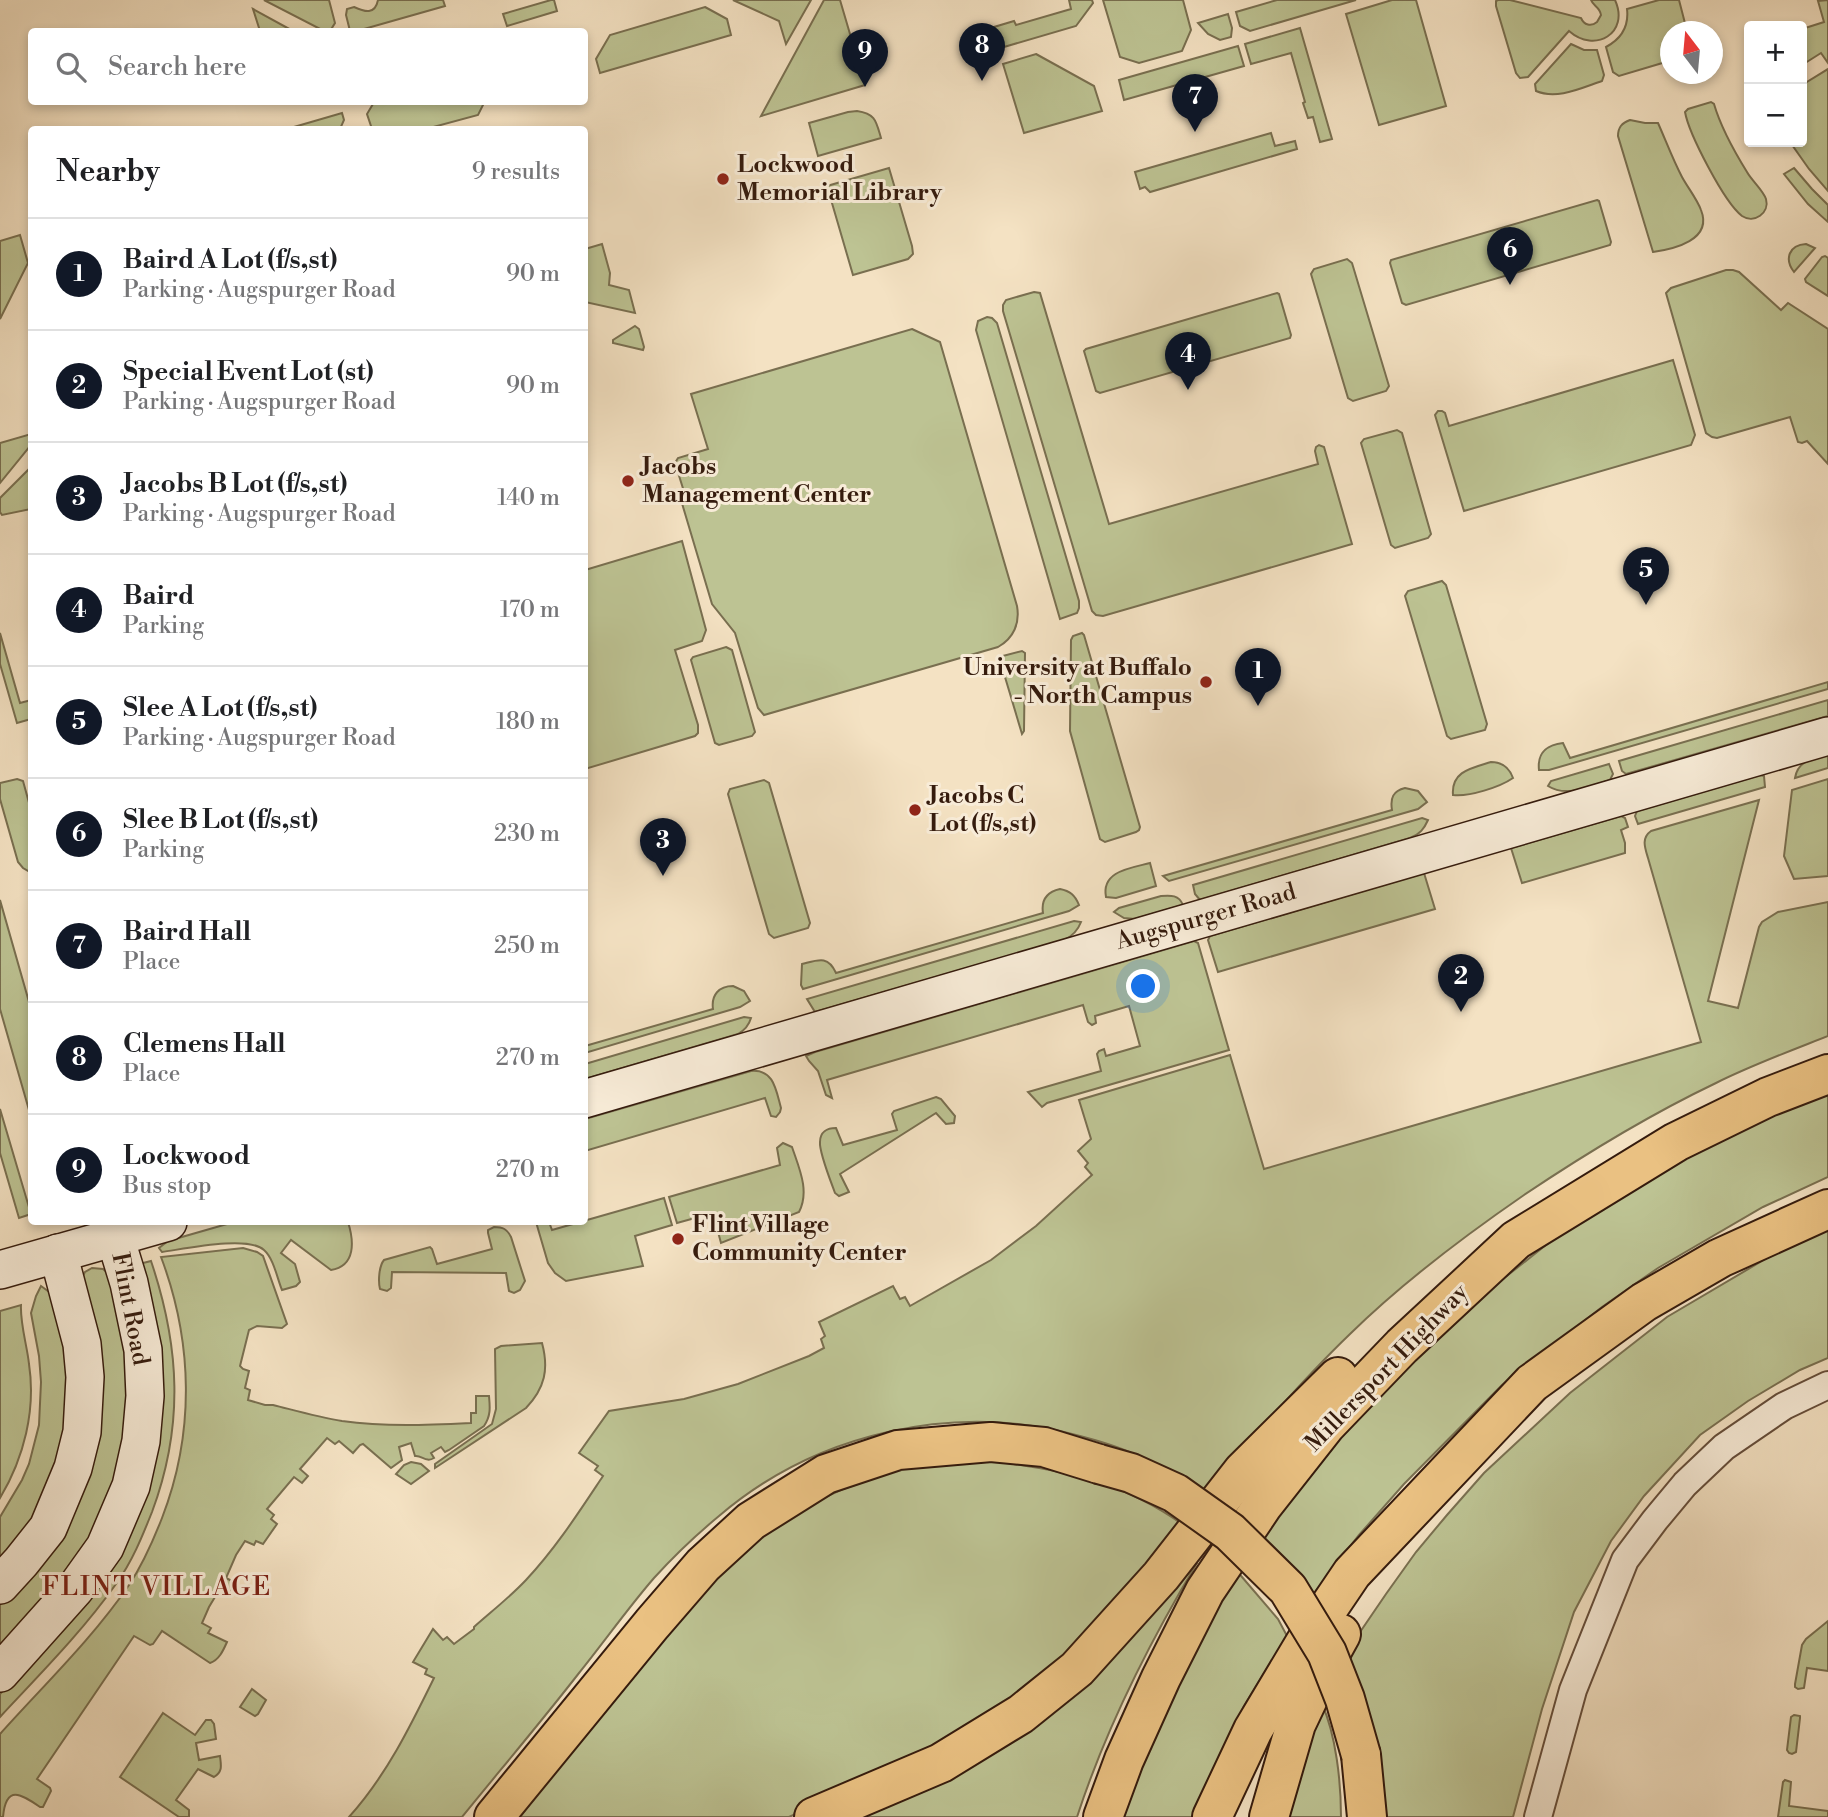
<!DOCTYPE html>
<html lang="en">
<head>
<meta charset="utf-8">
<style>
	body { margin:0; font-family:"Libre Bodoni",serif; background:#f2f2f2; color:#202124 }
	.controls { position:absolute; right:21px; top:21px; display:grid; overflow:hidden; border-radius:7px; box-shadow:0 4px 10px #0003 }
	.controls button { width:63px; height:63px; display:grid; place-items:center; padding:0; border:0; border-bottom:2px solid #e0e0e0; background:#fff; color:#202124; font:35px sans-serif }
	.compass { position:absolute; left:1660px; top:21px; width:63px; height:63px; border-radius:50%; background:#fff; box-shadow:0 4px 10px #0003; rotate:344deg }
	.you { position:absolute; left:1144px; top:987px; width:24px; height:24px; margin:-18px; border:5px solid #fff; border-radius:50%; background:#1a73e8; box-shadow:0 0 0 10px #1a73e833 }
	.badge { display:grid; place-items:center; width:46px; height:46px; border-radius:50%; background:#111827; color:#fff; font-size:23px; font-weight:700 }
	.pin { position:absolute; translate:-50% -58px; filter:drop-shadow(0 2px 4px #0008) }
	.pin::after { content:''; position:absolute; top:37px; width:24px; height:21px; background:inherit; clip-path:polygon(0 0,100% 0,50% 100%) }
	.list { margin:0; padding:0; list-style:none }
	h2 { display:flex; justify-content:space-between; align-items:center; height:91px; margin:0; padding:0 28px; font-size:30px }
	h2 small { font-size:23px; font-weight:400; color:#757577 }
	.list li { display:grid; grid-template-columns:46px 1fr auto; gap:21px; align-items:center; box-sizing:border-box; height:112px; padding:0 28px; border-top:2px solid #e0e0e0 }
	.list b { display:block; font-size:26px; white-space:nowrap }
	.list p { margin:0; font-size:23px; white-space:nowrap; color:#757577 }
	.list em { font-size:23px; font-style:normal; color:#757577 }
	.icon { flex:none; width:38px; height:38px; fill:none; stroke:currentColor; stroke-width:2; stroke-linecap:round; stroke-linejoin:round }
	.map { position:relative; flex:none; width:1828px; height:1817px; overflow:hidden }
	.search { position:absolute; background:#fff; box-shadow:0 4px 10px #0003; left:28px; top:28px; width:560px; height:77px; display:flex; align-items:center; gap:18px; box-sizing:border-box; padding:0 24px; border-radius:7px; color:#757577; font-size:26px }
	.panel { position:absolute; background:#fff; box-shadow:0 4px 10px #0003; left:28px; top:126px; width:560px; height:1099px; border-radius:7px }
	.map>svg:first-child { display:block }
</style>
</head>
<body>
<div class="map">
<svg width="1828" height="1817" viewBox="0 0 1828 1817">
	<rect width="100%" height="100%" fill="#f4e2c3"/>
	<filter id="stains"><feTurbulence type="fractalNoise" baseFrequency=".00286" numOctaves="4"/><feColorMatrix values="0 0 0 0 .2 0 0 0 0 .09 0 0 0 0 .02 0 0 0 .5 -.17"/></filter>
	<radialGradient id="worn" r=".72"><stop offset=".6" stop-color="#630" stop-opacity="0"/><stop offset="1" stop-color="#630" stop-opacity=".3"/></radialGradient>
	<g fill="#bdc393" stroke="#796f50" stroke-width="2">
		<polygon points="264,0 329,0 335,23 330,31 324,31"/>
		<path d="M378,0H443L445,6L357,31H350L346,15L347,9L354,7C365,12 375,15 378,0Z"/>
		<polygon points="551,0 554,0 557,11 507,26 503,14"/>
		<polygon points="733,0 811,0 786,44 779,21"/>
		<polygon points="824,0 840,0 865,85 761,116"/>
		<polygon points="1069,0 1092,0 1093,3 1076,26 1004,47 1001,36 987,40 984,30 1014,21 1016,25 1071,9"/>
		<polygon points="1103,0 1183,0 1191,30 1182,51 1139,63 1120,57"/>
		<polygon points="1277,0 1356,0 1250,31 1240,26 1236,12"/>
		<polygon points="1392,0 1416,0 1446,106 1379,125 1346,14"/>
		<path d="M1498,0H1510L1581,18C1584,25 1591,27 1597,22L1601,15C1600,7 1593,6 1591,0H1615C1630,33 1595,54 1569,31L1528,77L1520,78L1516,73L1496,6V1Z"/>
		<path d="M1659,0H1679L1687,31L1671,32L1670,60L1669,61L1619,76L1613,72L1606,47C1621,39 1629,26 1627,9Z"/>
		<polygon points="1828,0 1828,63 1821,53 1802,65 1802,29 1824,22 1818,1"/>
		<polygon points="705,7 727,19 731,35 600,73 596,59 610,35"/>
		<polygon points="253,9 293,31 260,31"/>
		<polygon points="1228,14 1232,28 1231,37 1220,40 1208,34 1198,23"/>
		<polygon points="1300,28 1332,139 1320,142 1313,117 1308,118 1303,103 1305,102 1291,53 1251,64 1245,44"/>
		<path d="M1571,44L1584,50H1597L1604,75L1602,81C1581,88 1557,100 1536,91L1535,84Z"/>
		<polygon points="1238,46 1244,66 1124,100 1119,80"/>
		<polygon points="1036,54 1094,86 1102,111 1024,133 1003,64"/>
		<polygon points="1828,69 1828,191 1809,169 1790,142 1802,142 1802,85"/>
		<polygon points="382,102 483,102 484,103 478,115 426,129 372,129 367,114 373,104"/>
		<path d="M1711,102L1714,104C1721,128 1734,151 1747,172C1752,181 1763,190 1766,199C1770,213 1754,224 1742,216C1724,202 1689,134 1685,112L1688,109Z"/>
		<path d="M857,111C876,114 876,121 881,138L818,156L809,123L848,112Z"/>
		<polygon points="342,113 344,120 340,129 287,129"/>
		<path d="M1630,120L1645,123H1658C1666,141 1673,160 1682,177C1688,188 1697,199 1701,210C1713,240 1674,249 1653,252L1618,136C1618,127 1622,123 1630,120Z"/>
		<polygon points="1271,133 1275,146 1295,141 1297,149 1150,192 1145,187 1140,189 1135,172"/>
		<polygon points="889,168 912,246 913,254 908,259 853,275 827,186"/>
		<polygon points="1794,168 1812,189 1828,205 1828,222 1808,204 1784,174"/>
		<polygon points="1597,200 1599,201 1611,242 1610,245 1406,305 1402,303 1390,263 1391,260"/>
		<polygon points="20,235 28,263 0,319 0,241"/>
		<polygon points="602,244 610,273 609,285 629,290 635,313 585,302 585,249"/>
		<path d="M1806,244L1815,248L1794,272C1784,259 1789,245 1806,244Z"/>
		<polygon points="1825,256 1828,258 1828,296 1806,282 1805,279 1822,257"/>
		<polygon points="1347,259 1352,263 1389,386 1386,391 1353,401 1348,398 1311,274 1314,269"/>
		<polygon points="1726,270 1733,270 1739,272 1781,310 1788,303 1828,329 1828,464 1807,441 1802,443 1798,442 1790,417 1717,438 1712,437 1706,433 1666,293 1671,288"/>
		<polygon points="1034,292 1040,293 1109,524 1318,464 1315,451 1316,447 1319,445 1324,447 1352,544 1103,616 1096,615 1092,611 1003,311 1003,305 1006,300"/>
		<polygon points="1277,293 1279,294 1291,335 1290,338 1100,393 1096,391 1084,351 1086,349"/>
		<polygon points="987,317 992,318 997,323 1079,601 1079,608 1077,613 1060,619 976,330 978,321"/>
		<polygon points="635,326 639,329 644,347 643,350 613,343 613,340"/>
		<path d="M912,329L940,342L1017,606C1020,623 1014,638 998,647L764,715L758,708L735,633L712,604L681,500L686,498L675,463L678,458L708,449L691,394Z"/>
		<polygon points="1673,360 1695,435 1691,445 1464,511 1435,415 1438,411 1442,411 1445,413 1449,426"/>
		<polygon points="1397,430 1402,433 1431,534 1428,538 1395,548 1391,545 1361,443 1364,439"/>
		<polygon points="31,434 31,445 0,483 0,443"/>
		<polygon points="31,467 31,509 2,515 0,512 0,498"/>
		<polygon points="682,541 706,630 702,641 675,650 698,725 698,733 695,736 585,769 585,570"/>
		<polygon points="1442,581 1446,585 1487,724 1485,730 1451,739 1447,736 1405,596 1408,591"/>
		<polygon points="0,633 20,703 31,700 31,719 17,723 0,664"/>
		<polygon points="1082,633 1084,635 1140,827 1139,830 1136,832 1105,842 1100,839 1070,731 1071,640 1073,636"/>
		<polygon points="726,647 732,650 755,732 752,736 719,745 715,743 691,660 693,657"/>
		<polygon points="1022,651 1025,653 1024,731 1022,734 999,657"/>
		<path d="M1828,682V689L1549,770H1539C1537,752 1547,745 1563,743L1570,758Z"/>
		<polygon points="1828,700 1828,716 1626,774 1622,771 1619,761"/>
		<path d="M1828,755V768L1795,778C1798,760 1813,759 1828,755Z"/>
		<path d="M1491,762C1502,762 1509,767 1513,778C1500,787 1469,797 1453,795C1451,771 1472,768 1491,762Z"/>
		<path d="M1609,764L1613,774L1610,780C1590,786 1567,798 1548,786L1551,781Z"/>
		<polygon points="1760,775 1764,776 1765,787 1638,824 1635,816 1637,811"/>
		<polygon points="17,779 23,781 31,810 32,868 30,872 23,868 18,862 0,799 0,783"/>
		<polygon points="1828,779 1828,876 1794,879 1784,856 1792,790"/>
		<polygon points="764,780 769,783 810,923 808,928 774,938 769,934 728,794 730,789"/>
		<path d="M1405,788L1418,791L1427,802L1418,809L1169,881L1163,876L1392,810C1390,798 1393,791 1405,788Z"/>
		<path d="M1759,800L1708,1001L1738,1008L1759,927L1762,922L1778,912L1828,902V1036C1790,1051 1752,1065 1716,1083C1649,1115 1585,1154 1524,1195C1463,1237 1403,1282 1350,1334C1298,1384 1251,1439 1205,1495C1182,1482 1159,1467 1136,1455C1117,1446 1096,1440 1076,1435C953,1402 816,1433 719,1516C696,1535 674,1556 654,1578C628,1608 604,1642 579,1673C541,1722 501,1769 462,1817H349C386,1776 410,1727 434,1678L425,1674L427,1669L413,1662L433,1629L443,1640L447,1637L454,1644L474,1629V1627C492,1611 510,1597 526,1580C556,1548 579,1512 603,1476L595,1470L598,1466L579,1453L609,1411L684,1399L738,1384L809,1356L824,1348L821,1339L825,1336L819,1322L893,1286L900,1299L905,1297L910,1306L991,1260L1036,1226L1092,1175L1085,1167L1088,1163L1078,1151L1091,1139L1079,1100L1230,1055L1264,1169L1701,1042L1648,858C1645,848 1641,838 1651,831Z"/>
		<polygon points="1621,816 1625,818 1628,827 1621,830 1625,843 1625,853 1522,883 1511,848"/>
		<path d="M1422,818L1428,820C1424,829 1420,834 1410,838L1200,900L1195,894L1193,885Z"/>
		<path d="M1150,863L1156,886L1116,898L1106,897C1101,871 1131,868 1150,863Z"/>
		<polygon points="1424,873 1435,909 1218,972 1208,940 1210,936"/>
		<path d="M1060,889C1070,891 1075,895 1079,905L1069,911L803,989L801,985L802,964C818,960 828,955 836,973L1043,913C1041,900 1047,892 1060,889Z"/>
		<path d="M1161,896C1171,895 1179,895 1183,905L1135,919L1124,918L1114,912L1119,908Z"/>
		<polygon points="0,900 31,1009 31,1117 0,1009"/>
		<path d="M1074,921L1081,922C1078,930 1073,936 1064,940L815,1012L807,999Z"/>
		<polygon points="1194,941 1198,943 1229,1050 1047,1103 1042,1107 1028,1092 1101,1071 1097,1054 1099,1051 1104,1049 1106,1056 1140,1046 1129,1006 1095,1016 1096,1023 1092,1025 1088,1022 1083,1005 827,1080 832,1098 826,1095 818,1071 809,1061 806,1056 815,1052"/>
		<path d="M733,986L744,991L750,1001L740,1007L585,1053V1046L713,1009C711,995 719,986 733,986Z"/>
		<path d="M744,1017L751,1018C749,1025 745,1030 738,1034L585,1079V1064Z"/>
		<path d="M751,1071C774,1069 776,1090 781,1108L780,1112L776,1117L771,1116L765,1098L585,1151V1119Z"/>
		<polygon points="1828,1094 1828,1177 1763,1207 1658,1268 1602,1307 1502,1385 1404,1484 1359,1535 1311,1597 1260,1538 1279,1512 1365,1407 1484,1294 1551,1241 1600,1208 1663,1168 1738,1130"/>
		<path d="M936,1097L941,1099L955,1116L954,1123L946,1124L936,1113L840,1174L849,1192L839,1196L835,1193C831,1182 819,1152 820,1142C820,1132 827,1128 836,1128L843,1145L897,1130L892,1114L894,1111Z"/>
		<polygon points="0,1109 31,1214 19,1218 0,1153"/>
		<path d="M783,1143L792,1147C799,1168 810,1191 799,1212L721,1243L713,1213L677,1223L669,1197L780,1165L777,1148Z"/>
		<polygon points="664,1198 672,1225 635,1236 643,1266 566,1281 555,1273 548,1263 536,1222 549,1222 552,1230"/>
		<path d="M234,1222H348C354,1241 356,1266 331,1270L291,1240L281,1253L295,1264L300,1282L296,1286L282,1290C277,1278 274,1259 264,1250C248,1235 184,1249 162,1252L159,1248L168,1241Z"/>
		<path d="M494,1227C503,1227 507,1229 511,1237L525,1281L520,1290L514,1293L509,1291L506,1273L392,1272L391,1288L387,1291L380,1289C378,1281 379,1266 384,1260L430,1247L432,1249L437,1264L492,1249L488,1233V1230Z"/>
		<polygon points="1828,1227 1828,1358 1800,1370 1748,1401 1700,1435 1644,1496 1611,1541 1574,1612 1542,1709 1513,1817 1381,1817 1346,1657 1356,1638 1386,1594 1416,1552 1447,1515 1484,1473 1570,1393 1667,1317 1767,1258"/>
		<path d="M243,1248L257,1252L263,1256L287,1324L282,1328L257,1326L249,1330L240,1366L243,1369L249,1371L245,1388L250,1390L248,1400L265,1405H273C297,1411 318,1417 342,1421C385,1427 428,1425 471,1423V1413H476V1396H489C490,1407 491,1416 484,1426L449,1450L445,1452L441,1447L431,1453L434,1458C426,1463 422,1455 415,1456L411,1443L399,1447L402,1460L391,1468L363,1444L360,1445L353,1453L339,1441L335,1444L327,1438L300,1469L308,1476L302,1483L294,1477L267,1509L274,1515L271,1519L277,1524L263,1544L256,1541L254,1545L245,1541L236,1555L226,1578L234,1582L230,1591L221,1587L209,1607L202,1623L211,1628L208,1633L227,1642C223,1651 219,1660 210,1663L162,1631L153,1644L150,1645L134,1636L37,1779L50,1788L51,1791L43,1807H40C21,1794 6,1784 3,1817H0V1734C43,1686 93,1638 129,1585C143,1564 153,1541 162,1518C195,1433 193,1342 161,1257Z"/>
		<path d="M151,1261C180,1347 184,1426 152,1512C142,1537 132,1562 116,1584C82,1632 40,1674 0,1717V1694L86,1599L122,1544L139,1264Z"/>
		<polygon points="92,1268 103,1269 109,1274 130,1365 125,1453 86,1548 0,1651 0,1604 31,1570 59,1530 81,1279 85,1272"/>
		<polygon points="41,1286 52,1294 68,1344 68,1432 34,1520 0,1564 0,1517 22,1480 29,1464 39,1425 41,1382 39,1356 31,1313 36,1296"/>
		<path d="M21,1305C20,1324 27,1345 29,1364C36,1410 24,1458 0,1498V1311Z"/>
		<path d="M542,1343C549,1369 545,1388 526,1408L435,1468V1464L492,1424L496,1409L495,1349L501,1346Z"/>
		<path d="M993,1461C1066,1471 1125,1482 1186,1527L1056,1670L980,1723L853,1788L789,1817H520L609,1700L741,1548L801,1508L843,1489L901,1469Z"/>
		<polygon points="411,1462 421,1464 429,1471 411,1484 396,1474 404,1465"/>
		<path d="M1191,1556L1197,1563C1149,1643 1106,1728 1077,1817H853L929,1782Z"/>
		<polygon points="1236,1570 1278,1619 1287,1636 1244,1706 1194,1817 1118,1817 1164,1710"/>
		<polygon points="1828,1621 1828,1671 1807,1668 1804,1688 1798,1689 1795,1687 1795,1684 1802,1645 1806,1639"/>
		<polygon points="252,1689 266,1700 258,1714 255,1716 240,1707"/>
		<path d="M1322,1704C1336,1735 1341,1782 1341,1817H1282Z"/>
		<path d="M163,1713L195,1735L206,1720H211L214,1724L216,1739L196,1743L199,1760L220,1756C221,1765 223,1772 214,1777L198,1769L176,1800L189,1810V1817H179L120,1777Z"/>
		<polygon points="1794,1715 1800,1716 1800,1718 1796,1752 1792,1754 1789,1753 1787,1750 1791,1717"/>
		<polygon points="1785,1780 1791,1782 1789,1806 1828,1811 1828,1817 1778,1817 1783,1782"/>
	</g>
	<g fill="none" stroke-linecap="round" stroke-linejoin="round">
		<g stroke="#654d3a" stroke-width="30">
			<polyline id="street" points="1538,1817 1573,1690 1625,1560 1655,1520 1685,1484 1724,1447 1784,1406 1828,1385"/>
		</g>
		<g stroke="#351b0d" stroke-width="40">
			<g id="secondary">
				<polyline points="584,1099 1828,736"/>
				<polyline points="0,1270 168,1222"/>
				<polyline points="0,1585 21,1562 48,1528 73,1468 82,1432 85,1377 82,1344 58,1253"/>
				<polyline points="0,1673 75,1589 105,1547 131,1486 141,1441 145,1396 143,1350 129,1283 115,1237"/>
			</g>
		</g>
		<g stroke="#351b0d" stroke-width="42">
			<g id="primary">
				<polyline points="1361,1755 1367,1817"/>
				<polyline points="494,1817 652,1624 703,1565 751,1521 826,1474 898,1450 991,1442 1044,1447 1099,1464"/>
				<polyline points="814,1817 941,1763 1021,1714 1077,1669 1161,1576 1243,1471 1338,1377"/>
				<polyline points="1103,1817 1124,1760 1161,1678 1205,1591 1263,1505 1326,1425 1402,1346 1516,1240 1676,1142 1768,1097 1828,1074"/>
				<polyline points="1212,1817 1253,1730 1308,1638 1352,1573 1532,1383 1644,1302 1720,1258 1828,1209"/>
				<polyline points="1269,1817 1296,1724 1325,1663 1341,1634"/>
			</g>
		</g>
		<use href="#street" stroke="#f8ecd8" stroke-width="26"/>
		<use href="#secondary" stroke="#f8ecd8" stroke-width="37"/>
		<use href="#primary" stroke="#eac182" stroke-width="38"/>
		<g stroke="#351b0d" stroke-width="42" stroke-linecap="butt">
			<polyline id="primary-bridge" points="1099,1464 1131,1473 1175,1493 1230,1532 1288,1589 1327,1653 1345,1699 1361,1755"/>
		</g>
		<use href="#primary-bridge" stroke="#eac182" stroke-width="38"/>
	</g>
	<g fill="#8f2418" stroke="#f8ecd8" stroke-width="2.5">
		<circle cx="723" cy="179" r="7"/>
		<circle cx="628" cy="481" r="7"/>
		<circle cx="1206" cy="682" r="7"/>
		<circle cx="915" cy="810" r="7"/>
		<circle cx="678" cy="1239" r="7"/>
	</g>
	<g text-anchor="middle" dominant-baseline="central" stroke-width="6" stroke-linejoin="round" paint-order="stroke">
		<g font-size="24" font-weight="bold" fill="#351b0d" stroke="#f8ecd8" text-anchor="start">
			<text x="737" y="165">Lockwood<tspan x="737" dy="28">Memorial Library</tspan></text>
			<text x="642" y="467">Jacobs<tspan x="642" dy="28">Management Center</tspan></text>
			<text x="1192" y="668" text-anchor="end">University at Buffalo<tspan x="1192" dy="28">- North Campus</tspan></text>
			<text x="929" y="796">Jacobs C<tspan x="929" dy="28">Lot (f/s,st)</tspan></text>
			<text x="692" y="1225">Flint Village<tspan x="692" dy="28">Community Center</tspan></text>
		</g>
		<g font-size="24" fill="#351b0d" stroke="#f8ecd8">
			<text transform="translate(1206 917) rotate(-16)">Augspurger Road</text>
			<text transform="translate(130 1309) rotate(79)">Flint Road</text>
			<text transform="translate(1387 1368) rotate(-46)">Millersport Highway</text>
		</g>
		<g font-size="26" letter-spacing="2" fill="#7a1f14" stroke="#f8ecd8">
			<text x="157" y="1587">FLINT VILLAGE</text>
		</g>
	</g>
	<rect width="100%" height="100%" filter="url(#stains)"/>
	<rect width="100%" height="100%" fill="url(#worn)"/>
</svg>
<div class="controls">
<button>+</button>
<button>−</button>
</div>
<svg class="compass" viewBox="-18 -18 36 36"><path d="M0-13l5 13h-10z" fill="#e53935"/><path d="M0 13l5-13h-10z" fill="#757577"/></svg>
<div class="you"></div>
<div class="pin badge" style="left:1258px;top:706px">1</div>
<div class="pin badge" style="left:1461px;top:1012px">2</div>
<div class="pin badge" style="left:663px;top:876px">3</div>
<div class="pin badge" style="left:1188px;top:390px">4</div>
<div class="pin badge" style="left:1646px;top:605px">5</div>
<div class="pin badge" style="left:1510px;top:285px">6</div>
<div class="pin badge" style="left:1195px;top:132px">7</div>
<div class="pin badge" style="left:982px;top:81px">8</div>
<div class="pin badge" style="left:865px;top:87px">9</div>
<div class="search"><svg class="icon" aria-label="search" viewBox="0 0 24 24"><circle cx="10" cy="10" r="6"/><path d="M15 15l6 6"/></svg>Search here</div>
<section class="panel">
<h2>Nearby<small>9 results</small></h2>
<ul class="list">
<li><span class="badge">1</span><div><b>Baird A Lot (f/s,st)</b><p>Parking · Augspurger Road</p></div><em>90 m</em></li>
<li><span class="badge">2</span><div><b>Special Event Lot (st)</b><p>Parking · Augspurger Road</p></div><em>90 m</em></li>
<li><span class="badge">3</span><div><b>Jacobs B Lot (f/s,st)</b><p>Parking · Augspurger Road</p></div><em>140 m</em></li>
<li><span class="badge">4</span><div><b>Baird</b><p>Parking</p></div><em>170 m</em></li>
<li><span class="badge">5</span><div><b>Slee A Lot (f/s,st)</b><p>Parking · Augspurger Road</p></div><em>180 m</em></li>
<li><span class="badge">6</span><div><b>Slee B Lot (f/s,st)</b><p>Parking</p></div><em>230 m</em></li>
<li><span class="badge">7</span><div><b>Baird Hall</b><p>Place</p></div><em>250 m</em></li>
<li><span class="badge">8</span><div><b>Clemens Hall</b><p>Place</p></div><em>270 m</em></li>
<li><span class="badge">9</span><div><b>Lockwood</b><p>Bus stop</p></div><em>270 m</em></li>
</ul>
</section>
</div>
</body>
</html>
